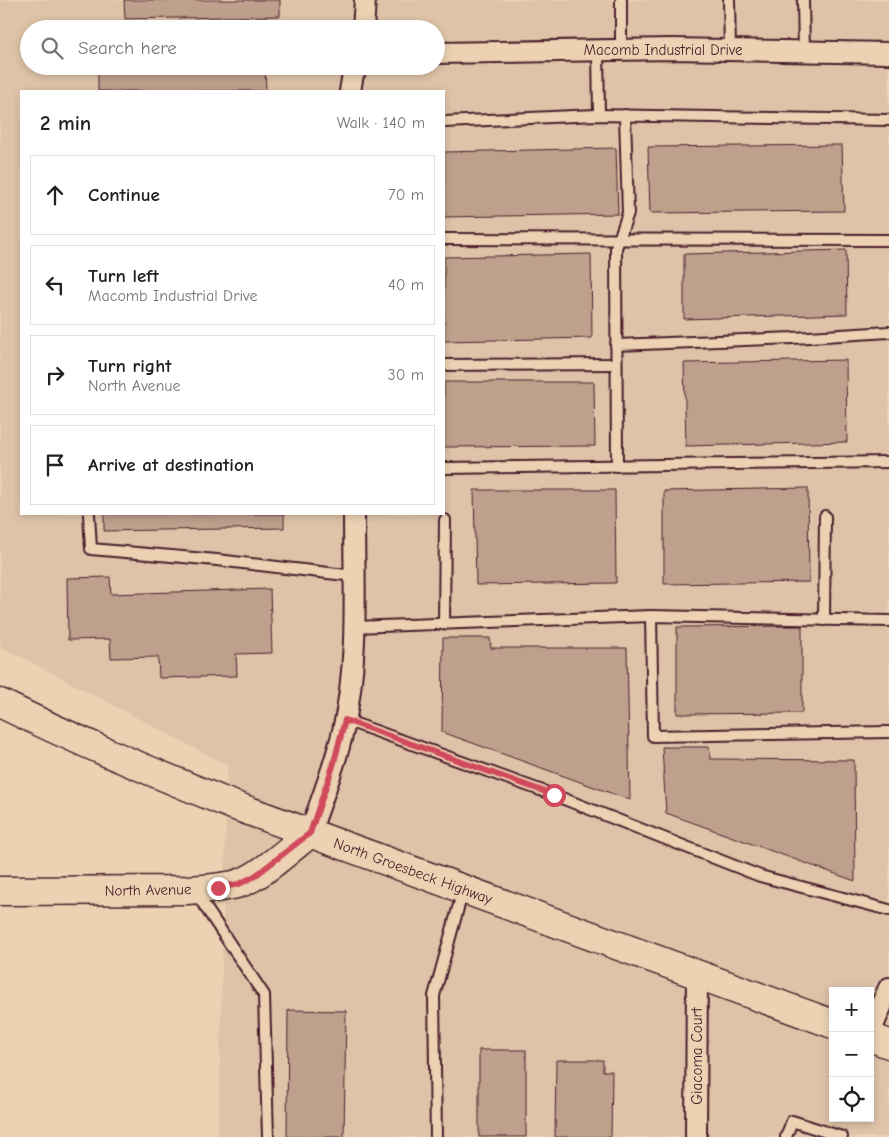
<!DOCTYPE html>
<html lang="en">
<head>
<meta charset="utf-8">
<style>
	body { margin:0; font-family:"Comic Neue",sans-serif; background:#f2f2f2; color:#202124 }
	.controls { position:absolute; right:15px; bottom:15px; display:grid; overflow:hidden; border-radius:0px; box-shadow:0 2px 8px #0003 }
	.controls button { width:45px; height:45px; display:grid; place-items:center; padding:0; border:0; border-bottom:1px solid #e0e0e0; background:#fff; color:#202124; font:25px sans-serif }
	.stop { position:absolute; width:15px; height:15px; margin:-11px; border:4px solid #d1495b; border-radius:50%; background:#fff }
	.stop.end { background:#d1495b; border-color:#fff; box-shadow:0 1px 5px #0008 }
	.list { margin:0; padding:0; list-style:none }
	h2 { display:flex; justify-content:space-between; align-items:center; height:65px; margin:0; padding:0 20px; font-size:21px }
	h2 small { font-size:16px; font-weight:400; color:#757577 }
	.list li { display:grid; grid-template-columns:32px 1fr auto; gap:15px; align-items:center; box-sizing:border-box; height:80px; margin:0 10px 10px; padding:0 10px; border:1px solid #e0e0e0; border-radius:0px }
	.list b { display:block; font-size:19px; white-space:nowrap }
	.list p { margin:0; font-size:16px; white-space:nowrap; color:#757577 }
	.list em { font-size:16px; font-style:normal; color:#757577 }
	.icon { flex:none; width:28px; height:28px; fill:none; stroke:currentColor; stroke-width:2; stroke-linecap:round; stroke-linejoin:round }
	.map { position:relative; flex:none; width:889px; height:1137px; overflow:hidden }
	.search { position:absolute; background:#fff; box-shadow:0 2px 8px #0003; left:20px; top:20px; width:425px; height:55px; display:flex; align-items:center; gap:12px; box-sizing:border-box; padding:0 18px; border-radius:28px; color:#757577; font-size:19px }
	.panel { position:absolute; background:#fff; box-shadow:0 2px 8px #0003; left:20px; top:90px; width:425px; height:425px; border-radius:0px }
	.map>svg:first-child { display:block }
</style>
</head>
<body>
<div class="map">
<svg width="889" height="1137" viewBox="0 0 889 1137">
	<rect width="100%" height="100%" fill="#ecd2b3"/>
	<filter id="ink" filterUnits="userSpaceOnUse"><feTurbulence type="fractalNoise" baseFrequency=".02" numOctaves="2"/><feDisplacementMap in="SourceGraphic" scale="10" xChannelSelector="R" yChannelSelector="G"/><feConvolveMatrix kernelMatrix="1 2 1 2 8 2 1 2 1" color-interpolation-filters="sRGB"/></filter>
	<g filter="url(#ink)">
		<path fill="#dec3a8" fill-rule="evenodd" d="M0,0H889V1137H218L227,765L0,646ZM29,29H436V66H29ZM21,91H444V514H21ZM833,991H870V1118H833Z"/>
		<g fill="#bfa08d" stroke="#4a1f2b">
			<polygon points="124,0 280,0 280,16 125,19"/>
			<polygon points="98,66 265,66 266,91 98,91"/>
			<polygon points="842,145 844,211 650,213 648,147"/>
			<polygon points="616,148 618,214 444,217 444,152"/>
			<polygon points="846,250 847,314 684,319 684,254"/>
			<polygon points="591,254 592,338 444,341 444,257"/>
			<polygon points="846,360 847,442 686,446 684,363"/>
			<polygon points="444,382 594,382 595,446 444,447"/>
			<polygon points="808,488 809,582 664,584 664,491"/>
			<polygon points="474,490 615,490 616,583 476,585"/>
			<polygon points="104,514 284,514 284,528 104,531"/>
			<polygon points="110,577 111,594 270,589 272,653 236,654 237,676 159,678 158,657 111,658 110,639 68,640 67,578"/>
			<polygon points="802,626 802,713 677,714 677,627"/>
			<polygon points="443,638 490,638 491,648 627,648 630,800 442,732"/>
			<polygon points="662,747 709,747 710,759 854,760 855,881 666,813"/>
			<polygon points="288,1010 346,1011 344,1137 287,1137"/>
			<rect x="479" y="1050" width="47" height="87"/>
			<polygon points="556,1060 603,1060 603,1071 612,1071 611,1137 555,1137"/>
		</g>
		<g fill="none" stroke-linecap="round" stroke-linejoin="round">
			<g stroke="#4a1f2b" stroke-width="14">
				<g id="service">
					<polyline points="621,0 621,50"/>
					<polyline points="729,0 730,50"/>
					<polyline points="803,0 804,52"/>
					<polyline points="598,50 599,115"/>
					<polyline points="444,122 596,115 889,120"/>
					<polyline points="444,239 889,240"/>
					<polyline points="616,345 793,338 889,332"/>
					<polyline points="444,365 616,364"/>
					<polyline points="617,466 616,248 628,213 625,115"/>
					<polyline points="444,468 889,462"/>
					<polyline points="89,514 91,549 217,560 354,576"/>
					<polyline points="824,620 825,516"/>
					<polyline points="889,621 651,616 653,736 889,732"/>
					<polyline points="444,624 445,520"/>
					<polyline points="354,627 651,616"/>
					<polyline points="345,720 554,795 760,876 889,910"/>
					<polyline points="196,893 264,995 268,1137"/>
					<polyline points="436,1137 434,996 463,890"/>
					<polyline points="786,1137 792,1121 842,1137"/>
				</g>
			</g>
			<g stroke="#4a1f2b" stroke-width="24">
				<g id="minor">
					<polyline points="363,29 365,0"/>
					<polyline points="436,53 671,49 889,53"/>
					<polyline points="350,91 353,74 359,66"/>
					<path d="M310,833C321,800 335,766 343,731C359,661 354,586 354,514"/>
					<polyline points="870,1033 889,988"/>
					<polyline points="696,1137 697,975"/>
				</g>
			</g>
			<g stroke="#4a1f2b" stroke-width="31">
				<path id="secondary" d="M0,891L187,890C204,889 221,888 237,884C259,878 291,848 310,833"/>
			</g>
			<g stroke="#4a1f2b" stroke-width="31">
				<g id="primary">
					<path d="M0,703C75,740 152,772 230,804L833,1024"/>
					<polyline points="870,1037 889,1044"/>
				</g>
			</g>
			<use href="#service" stroke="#ecd2b3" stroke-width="10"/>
			<use href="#minor" stroke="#ecd2b3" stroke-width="20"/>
			<use href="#secondary" stroke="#ecd2b3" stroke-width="28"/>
			<use href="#primary" stroke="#ecd2b3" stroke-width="28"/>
		</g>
	</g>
	<g fill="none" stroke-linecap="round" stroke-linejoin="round" filter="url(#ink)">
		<polyline stroke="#d1495b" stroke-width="6" points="218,888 239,884 255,876 310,833 333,766 345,720 554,795"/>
	</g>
	<g text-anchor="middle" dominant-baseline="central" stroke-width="4" stroke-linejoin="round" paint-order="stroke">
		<g font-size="15" fill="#4a1f2b" stroke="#ecd2b3">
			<text x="663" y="50">Macomb Industrial Drive</text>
			<text transform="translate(413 871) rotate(20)">North Groesbeck Highway</text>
			<text transform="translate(148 890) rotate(-1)">North Avenue</text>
			<text transform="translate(697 1056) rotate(-90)">Giacoma Court</text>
		</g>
	</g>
</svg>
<div class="controls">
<button>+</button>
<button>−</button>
<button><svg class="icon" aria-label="locate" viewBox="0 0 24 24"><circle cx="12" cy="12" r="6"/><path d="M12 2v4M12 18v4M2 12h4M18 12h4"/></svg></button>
</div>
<div class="stop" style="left:554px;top:795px"></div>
<div class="stop end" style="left:218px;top:888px"></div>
<div class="search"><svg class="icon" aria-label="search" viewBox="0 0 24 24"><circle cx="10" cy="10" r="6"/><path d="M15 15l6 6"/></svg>Search here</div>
<section class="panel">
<h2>2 min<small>Walk · 140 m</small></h2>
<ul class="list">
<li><svg class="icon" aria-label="ahead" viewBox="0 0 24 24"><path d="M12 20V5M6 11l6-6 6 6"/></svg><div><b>Continue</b></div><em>70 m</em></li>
<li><svg class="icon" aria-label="left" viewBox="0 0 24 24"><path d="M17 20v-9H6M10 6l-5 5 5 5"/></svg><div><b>Turn left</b><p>Macomb Industrial Drive</p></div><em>40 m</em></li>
<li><svg class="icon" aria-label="right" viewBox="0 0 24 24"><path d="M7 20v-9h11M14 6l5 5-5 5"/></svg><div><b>Turn right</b><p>North Avenue</p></div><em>30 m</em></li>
<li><svg class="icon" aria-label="arrive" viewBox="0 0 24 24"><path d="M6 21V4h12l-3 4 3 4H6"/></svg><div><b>Arrive at destination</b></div></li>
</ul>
</section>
</div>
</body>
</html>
